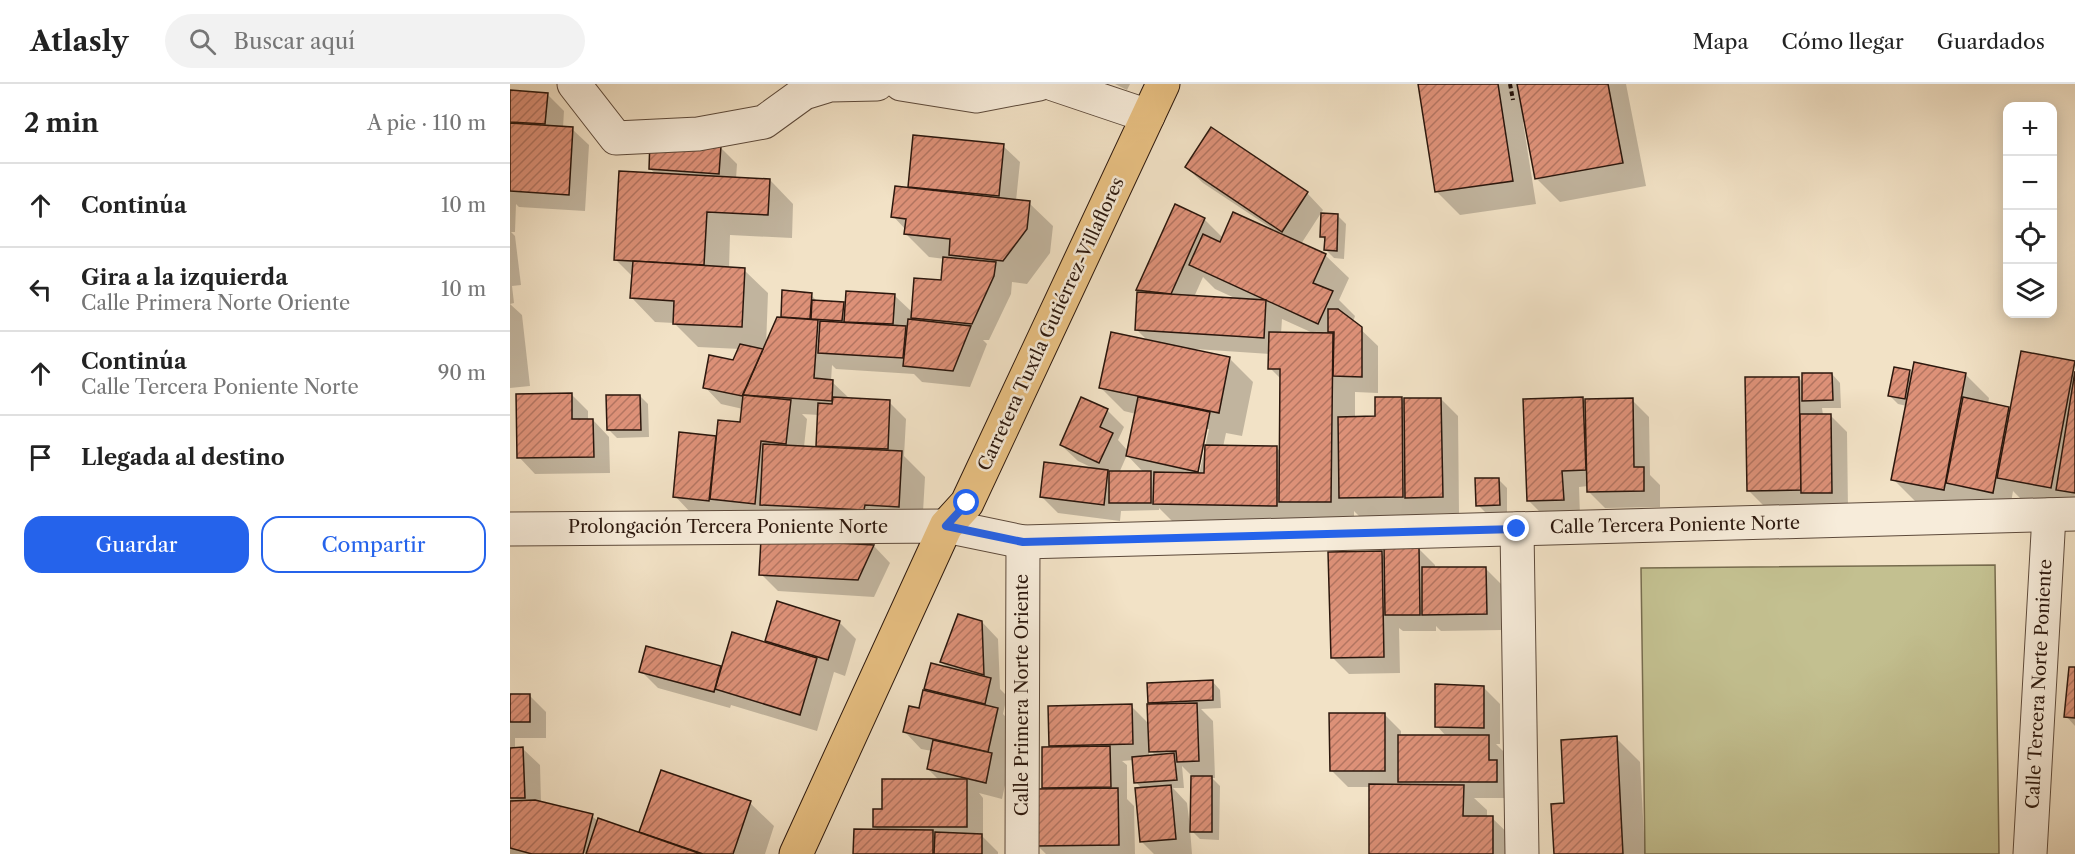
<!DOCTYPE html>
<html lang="es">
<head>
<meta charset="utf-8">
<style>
	body { margin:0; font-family:"Libre Caslon Text",serif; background:#f2f2f2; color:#222 }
	.controls { position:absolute; right:18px; top:18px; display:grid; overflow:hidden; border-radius:12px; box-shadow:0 3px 15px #0003 }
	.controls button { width:54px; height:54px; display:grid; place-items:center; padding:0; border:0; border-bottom:2px solid #e0e0e0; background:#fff; color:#222; font:30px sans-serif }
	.stop { position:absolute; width:18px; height:18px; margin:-14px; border:4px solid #2563eb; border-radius:50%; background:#fff }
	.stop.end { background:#2563eb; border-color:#fff; box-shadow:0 2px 6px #0008 }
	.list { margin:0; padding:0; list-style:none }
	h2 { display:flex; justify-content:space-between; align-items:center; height:78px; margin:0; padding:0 24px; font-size:26px }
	h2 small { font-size:20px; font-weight:400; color:#767676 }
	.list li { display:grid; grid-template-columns:39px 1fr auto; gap:18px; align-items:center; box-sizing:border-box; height:84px; padding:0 24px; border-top:2px solid #e0e0e0 }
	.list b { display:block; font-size:22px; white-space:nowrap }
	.list p { margin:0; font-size:20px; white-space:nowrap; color:#767676 }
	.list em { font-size:20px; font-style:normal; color:#767676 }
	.actions { display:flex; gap:12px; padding:18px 24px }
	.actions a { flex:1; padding:14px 0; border:2px solid #2563eb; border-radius:18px; text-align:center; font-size:21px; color:#2563eb }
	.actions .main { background:#2563eb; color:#fff }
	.icon { flex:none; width:33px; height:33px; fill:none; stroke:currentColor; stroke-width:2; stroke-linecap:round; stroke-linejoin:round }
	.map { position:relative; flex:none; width:1565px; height:770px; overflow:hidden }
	header { display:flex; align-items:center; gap:36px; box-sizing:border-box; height:84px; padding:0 30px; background:#fff; border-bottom:2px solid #e0e0e0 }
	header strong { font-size:28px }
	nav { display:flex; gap:33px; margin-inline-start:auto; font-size:21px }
	.search { width:420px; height:54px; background:#f2f2f2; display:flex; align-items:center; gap:15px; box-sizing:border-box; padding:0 21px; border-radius:33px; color:#767676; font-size:22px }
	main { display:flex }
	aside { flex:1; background:#fff }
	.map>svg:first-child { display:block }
</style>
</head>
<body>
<header>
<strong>Atlasly</strong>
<div class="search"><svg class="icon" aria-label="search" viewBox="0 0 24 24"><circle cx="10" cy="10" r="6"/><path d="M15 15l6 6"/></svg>Buscar aquí</div>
<nav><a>Mapa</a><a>Cómo llegar</a><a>Guardados</a></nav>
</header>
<main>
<aside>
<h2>2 min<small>A pie · 110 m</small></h2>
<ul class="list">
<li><svg class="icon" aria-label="ahead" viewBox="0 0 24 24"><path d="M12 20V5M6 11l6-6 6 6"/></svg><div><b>Continúa</b></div><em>10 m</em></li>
<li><svg class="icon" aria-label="left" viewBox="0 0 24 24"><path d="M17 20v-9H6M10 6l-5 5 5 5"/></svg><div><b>Gira a la izquierda</b><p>Calle Primera Norte Oriente</p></div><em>10 m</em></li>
<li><svg class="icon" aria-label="ahead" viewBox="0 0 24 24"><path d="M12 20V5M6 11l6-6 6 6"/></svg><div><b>Continúa</b><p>Calle Tercera Poniente Norte</p></div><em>90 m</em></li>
<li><svg class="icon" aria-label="arrive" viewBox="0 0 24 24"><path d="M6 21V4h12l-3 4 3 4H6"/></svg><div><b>Llegada al destino</b></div></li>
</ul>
<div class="actions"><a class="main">Guardar</a><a>Compartir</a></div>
</aside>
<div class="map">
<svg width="1565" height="770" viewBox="0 0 1565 770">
	<defs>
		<pattern id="building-hatch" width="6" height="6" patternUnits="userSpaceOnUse" patternTransform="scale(1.5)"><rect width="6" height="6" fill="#dd9178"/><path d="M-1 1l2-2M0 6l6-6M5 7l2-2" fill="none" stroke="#b37561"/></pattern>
	</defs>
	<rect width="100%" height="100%" fill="#f2e2c6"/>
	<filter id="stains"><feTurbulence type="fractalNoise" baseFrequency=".00333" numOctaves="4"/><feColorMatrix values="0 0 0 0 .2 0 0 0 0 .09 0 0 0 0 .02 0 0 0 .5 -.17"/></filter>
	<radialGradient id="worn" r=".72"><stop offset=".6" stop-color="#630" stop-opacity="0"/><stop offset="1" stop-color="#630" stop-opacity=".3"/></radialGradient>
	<polygon fill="#c3c090" stroke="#776c4e" stroke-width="1.5" points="1485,481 1489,770 1135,770 1131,484"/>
	<g fill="#0003" fill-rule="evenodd">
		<polygon points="605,0 620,0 617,6"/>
		<polygon points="910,0 1116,0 1136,102 1050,118 1026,94 1016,37 1013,38 1026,120 950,131 926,107"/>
		<polygon points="0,7 37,10 54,27 53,44 62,45 79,61 75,127 9,123 6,120 5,148 1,148 5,152 11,201 2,202 4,219 0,220 12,231 20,302 0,304"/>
		<path d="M493,62L510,78L506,117L519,119L543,142L540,169L517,200L502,198L501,210L479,256H473L477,260L460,303L412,298L404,290L326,285L322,281L321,297L339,314L379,318L396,335L394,372L415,393L412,446L181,429L165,412L170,350L208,353L232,340L233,325L211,320L195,303L224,278L230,265L188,263L164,239L145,238L122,214L123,193L106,176L146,90L140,85L210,63L227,80L226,95L260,96L283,120L282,154L220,151L219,185L234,186L258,209L256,263L276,235L272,232L301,211L308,218L333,220L336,223L385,212L402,228L432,198L435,175L419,173L396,150V146L383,132L403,106L400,102ZM292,330L309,331L308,361L311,364L294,363L297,335Z"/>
		<path d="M676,83L797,109L813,126L791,160L815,171L839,194L829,216L845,232L843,238L868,262V309L845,308V334H867L892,315L895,318L931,315L948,332L949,429L916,430L917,436L854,437L844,427V441L668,443L649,424V426L611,427L610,437L548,429L531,412L585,385L568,377L551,361L597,326L614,343L608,356L618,367L626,330L614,327L591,304L639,258L627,246L632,210L628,205L694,135L713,154L761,144L693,99ZM693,193L705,205L729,216L684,213ZM772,235L805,250H771ZM685,265L760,270V284L771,295L770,367L767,364L713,363L716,349L732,352L743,298L719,274L685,267ZM695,345H699L688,395H685ZM617,371L634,389H609Z"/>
		<polygon points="828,132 836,140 834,175 824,174 816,166 816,157 811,152"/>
		<polygon points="1564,278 1565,424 1513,417 1503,407 1500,425 1407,419 1383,395 1397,322 1388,320 1380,312 1399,287 1403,291 1405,280 1456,291 1479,314 1478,320 1499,324 1501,327"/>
		<polygon points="1322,290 1330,299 1331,324 1312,324 1313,331 1320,331 1337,348 1338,425 1262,430 1238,406 1289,294 1293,299"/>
		<polygon points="61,310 78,327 78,336 83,336 99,353 100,389 25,390 9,373"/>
		<polygon points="130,312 138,320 139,353 107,354 98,345"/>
		<polygon points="1073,315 1077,319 1122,316 1139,333 1140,391 1150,401 1150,423 1095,424 1078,407 1078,402 1069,403 1070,432 1035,433 1018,416"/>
		<polygon points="989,396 997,404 997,429 976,429 968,421"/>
		<polygon points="253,456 364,462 380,479 364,513 268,507 251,490"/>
		<polygon points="908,464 925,481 925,485 975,484 992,501 993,546 931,547 926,542 926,547 893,547 889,544 890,589 839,590 822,573 871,469 875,473"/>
		<polygon points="329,538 346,555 335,592 324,588 307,647 221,621 220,624 148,604 131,587 137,564 213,584 262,562 257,556"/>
		<polygon points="472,538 488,555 490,605 497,612 493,630 504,642 495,684 498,687 492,715 469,709 473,714 473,753 488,768 488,770 345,770 369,747 364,742 373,727 430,697 418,685 422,667 411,665 395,648 421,610 416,604 438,584 431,578"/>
		<polygon points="1565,585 1565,642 1556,632"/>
		<path d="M702,597L710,606L711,624L691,625L703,637L705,694H702L710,702L709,756L690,755L680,745L682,770H644L631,757L632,705L626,698L624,676L612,677L617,681V715L624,722L625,770H536L527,761L537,707L534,703L544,664L541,661L621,622L639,640L642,621L639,618ZM639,665L646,672L639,673ZM672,682L682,692V743H680L677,719L663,704H674Z"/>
		<polygon points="973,603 990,620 990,660 986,660 995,669 1003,714 964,714 977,726 977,734 982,734 1006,757 1006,770 860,770 860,703 838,703 821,686 874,630 891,647 891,652 936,652 927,642"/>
		<polygon points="19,611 36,628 36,654 5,654 5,665 13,665 30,681 31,719 82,732 89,738 130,750 152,688 240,719 264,742 255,770 0,770 0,612"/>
		<polygon points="1106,654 1130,678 1135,770 1046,770 1056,720"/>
	</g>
	<g fill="url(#building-hatch)" stroke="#2b170d" stroke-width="1.5">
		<polygon points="908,0 988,0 1003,97 925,108"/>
		<polygon points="1007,0 1098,0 1113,79 1025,95"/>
		<polygon points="0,6 38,9 35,40 0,38"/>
		<polygon points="0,39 63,43 59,111 0,107"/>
		<polygon points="701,43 798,108 772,148 675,83"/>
		<polygon points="403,51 494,60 489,112 398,103"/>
		<polygon points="140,56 211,62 209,90 139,85"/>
		<polygon points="109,87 260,95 258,131 197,128 194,181 104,176"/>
		<polygon points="385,102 520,117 517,145 493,177 439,171 440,155 394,150 396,135 381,133"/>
		<polygon points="665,120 695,134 661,210 626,206"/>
		<polygon points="723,128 816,170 803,199 823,207 808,240 679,181 693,150 710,158"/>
		<polygon points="811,129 828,130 827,167 814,166 815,153 810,153"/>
		<polygon points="433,173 486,178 484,192 462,240 401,234 404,194 431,196"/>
		<polygon points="123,177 235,184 232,243 163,240 164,217 120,214"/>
		<polygon points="272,206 302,209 300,235 271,233"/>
		<polygon points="336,207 385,210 383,240 334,238"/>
		<polygon points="627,208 756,216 754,254 625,246"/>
		<polygon points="302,216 334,218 332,237 301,235"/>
		<polygon points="818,225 828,225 852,243 852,293 823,292 824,248 818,248"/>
		<polygon points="267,233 308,236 304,294 323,296 322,317 233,311"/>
		<polygon points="398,235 461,242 443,287 393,282"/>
		<polygon points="310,237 396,242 393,274 308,269"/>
		<polygon points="601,248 720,273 709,329 589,304"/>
		<polygon points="759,248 823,249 821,418 769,418 770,285 758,285"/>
		<polygon points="230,260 253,265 232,312 193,304 199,271 223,276"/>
		<polygon points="1511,267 1565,277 1541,404 1487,394"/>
		<polygon points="1404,278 1456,289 1434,406 1381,396"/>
		<polygon points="1384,283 1400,286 1395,315 1378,312"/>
		<polygon points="1565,287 1565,409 1546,406"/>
		<polygon points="1292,289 1322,289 1323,316 1292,317"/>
		<polygon points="1235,293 1289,293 1291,406 1237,407"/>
		<polygon points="62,309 62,335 83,335 84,373 7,374 6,310"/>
		<polygon points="96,311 130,311 131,346 97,346"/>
		<polygon points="233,311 281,316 276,360 251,357 245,420 200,415 208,336 230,338"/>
		<polygon points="323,313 380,316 378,365 306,362 308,319 322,320"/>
		<polygon points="571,313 598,325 590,343 603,349 589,379 550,361"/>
		<polygon points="628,313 700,328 688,388 616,372"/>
		<polygon points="865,313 892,313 893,413 829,414 828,333 865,332"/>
		<polygon points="1073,313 1076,386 1052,387 1054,416 1017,417 1013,315"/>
		<polygon points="1453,313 1499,323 1483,409 1436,399"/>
		<polygon points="894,314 931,314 933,413 895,414"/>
		<polygon points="1123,314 1124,383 1134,383 1134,407 1077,408 1075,315"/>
		<polygon points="1290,330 1321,330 1322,409 1291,409"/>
		<polygon points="169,348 206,352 199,417 163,413"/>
		<polygon points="253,360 392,367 389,423 355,421 354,426 250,421"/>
		<polygon points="695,361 767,362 767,422 643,420 644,388 694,389"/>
		<polygon points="534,378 598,386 594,421 530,413"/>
		<rect x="599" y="387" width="42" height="32"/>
		<polygon points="965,394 989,394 990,421 966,422"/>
		<polygon points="251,455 364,461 348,496 249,491"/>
		<polygon points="909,462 910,531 875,531 874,463"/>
		<polygon points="872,467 874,573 821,574 818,468"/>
		<polygon points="912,483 976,483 977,530 912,531"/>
		<polygon points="267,517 330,537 318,576 255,557"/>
		<polygon points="448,530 472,537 474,591 430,578"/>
		<polygon points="222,548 307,574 290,631 205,605"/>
		<polygon points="136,562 211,582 204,608 129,588"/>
		<polygon points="421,579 481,594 475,620 414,605"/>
		<polygon points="1559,583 1565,583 1565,634 1554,633"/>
		<polygon points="703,596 703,616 638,619 637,599"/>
		<polygon points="925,600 974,602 974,644 925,643"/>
		<polygon points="413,606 488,624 478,668 393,648 399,622 409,624"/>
		<rect x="0" y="610" width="20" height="28"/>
		<polygon points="687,619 689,677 667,678 666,667 639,668 637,620"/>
		<polygon points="622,620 623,660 539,662 538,622"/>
		<polygon points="819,629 875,629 875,687 820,687"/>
		<polygon points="888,651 979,651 979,676 987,676 987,698 888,698"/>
		<polygon points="1107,652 1113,770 1044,770 1041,720 1054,719 1051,656"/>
		<polygon points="423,656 482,669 476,699 417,685"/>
		<polygon points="600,662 601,703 532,704 532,663"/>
		<polygon points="13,663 15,714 0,714 0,664"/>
		<polygon points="664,669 667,696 624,699 622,673"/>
		<polygon points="151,686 241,717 223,770 193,770 129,748"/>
		<polygon points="681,692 702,692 702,748 680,748"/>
		<polygon points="372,695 457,695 457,743 363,743 363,725 372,725"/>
		<polygon points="859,700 954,701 953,732 983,732 983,770 859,770"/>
		<polygon points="661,701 666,755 630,758 625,704"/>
		<polygon points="608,704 609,761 526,762 525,705"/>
		<polygon points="25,716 83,730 73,770 22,770 0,764 0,717"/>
		<polygon points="88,734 191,770 76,770"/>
		<polygon points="344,745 423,746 423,770 343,770"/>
		<polygon points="425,748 472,750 472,770 424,770"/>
	</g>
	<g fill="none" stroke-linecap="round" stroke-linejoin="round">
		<g stroke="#5d4a3b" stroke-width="35">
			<g id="minor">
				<polyline points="64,0 106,54 188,50 254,38 294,9 320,1 367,0"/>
				<polyline points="391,0 466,12 529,0"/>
				<polyline points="543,0 638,32"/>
				<polyline points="0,445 436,442 513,458 1565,430"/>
				<polyline points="1007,445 1012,770"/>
				<polyline points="512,770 513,458"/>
				<polyline points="1520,770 1539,431"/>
			</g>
		</g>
		<g stroke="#2b170d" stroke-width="35">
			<polyline id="major" points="286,770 436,442 457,419 653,0"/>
		</g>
		<polyline stroke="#2b170d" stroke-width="4" stroke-dasharray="4.5 3" stroke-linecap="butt" points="1000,0 1003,16"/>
		<use href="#minor" stroke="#f7ecda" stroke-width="33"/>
		<use href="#major" stroke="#e9c183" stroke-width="33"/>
	</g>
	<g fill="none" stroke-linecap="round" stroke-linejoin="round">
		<polyline stroke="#2563eb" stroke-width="8" points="457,419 436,442 513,458 1007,445"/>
	</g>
	<g text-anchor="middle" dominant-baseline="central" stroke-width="5" stroke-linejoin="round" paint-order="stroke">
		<g font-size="18" fill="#2b170d" stroke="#f7ecda">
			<text transform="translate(541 240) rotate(-65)">Carretera Tuxtla Gutiérrez-Villaflores</text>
			<text transform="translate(1165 441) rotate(-1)">Calle Tercera Poniente Norte</text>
			<text x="218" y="443">Prolongación Tercera Poniente Norte</text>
			<text transform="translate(1529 600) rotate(-87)">Calle Tercera Norte Poniente</text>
			<text transform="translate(512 611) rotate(-90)">Calle Primera Norte Oriente</text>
		</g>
	</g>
	<rect width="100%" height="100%" filter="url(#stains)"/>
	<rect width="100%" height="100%" fill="url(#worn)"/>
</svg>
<div class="controls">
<button>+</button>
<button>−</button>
<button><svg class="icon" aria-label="locate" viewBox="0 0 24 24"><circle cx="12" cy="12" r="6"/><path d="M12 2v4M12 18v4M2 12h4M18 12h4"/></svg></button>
<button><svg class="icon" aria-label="layers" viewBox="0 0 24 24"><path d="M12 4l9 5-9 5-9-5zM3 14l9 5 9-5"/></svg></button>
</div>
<div class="stop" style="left:457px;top:419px"></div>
<div class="stop end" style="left:1007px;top:445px"></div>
</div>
</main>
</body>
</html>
